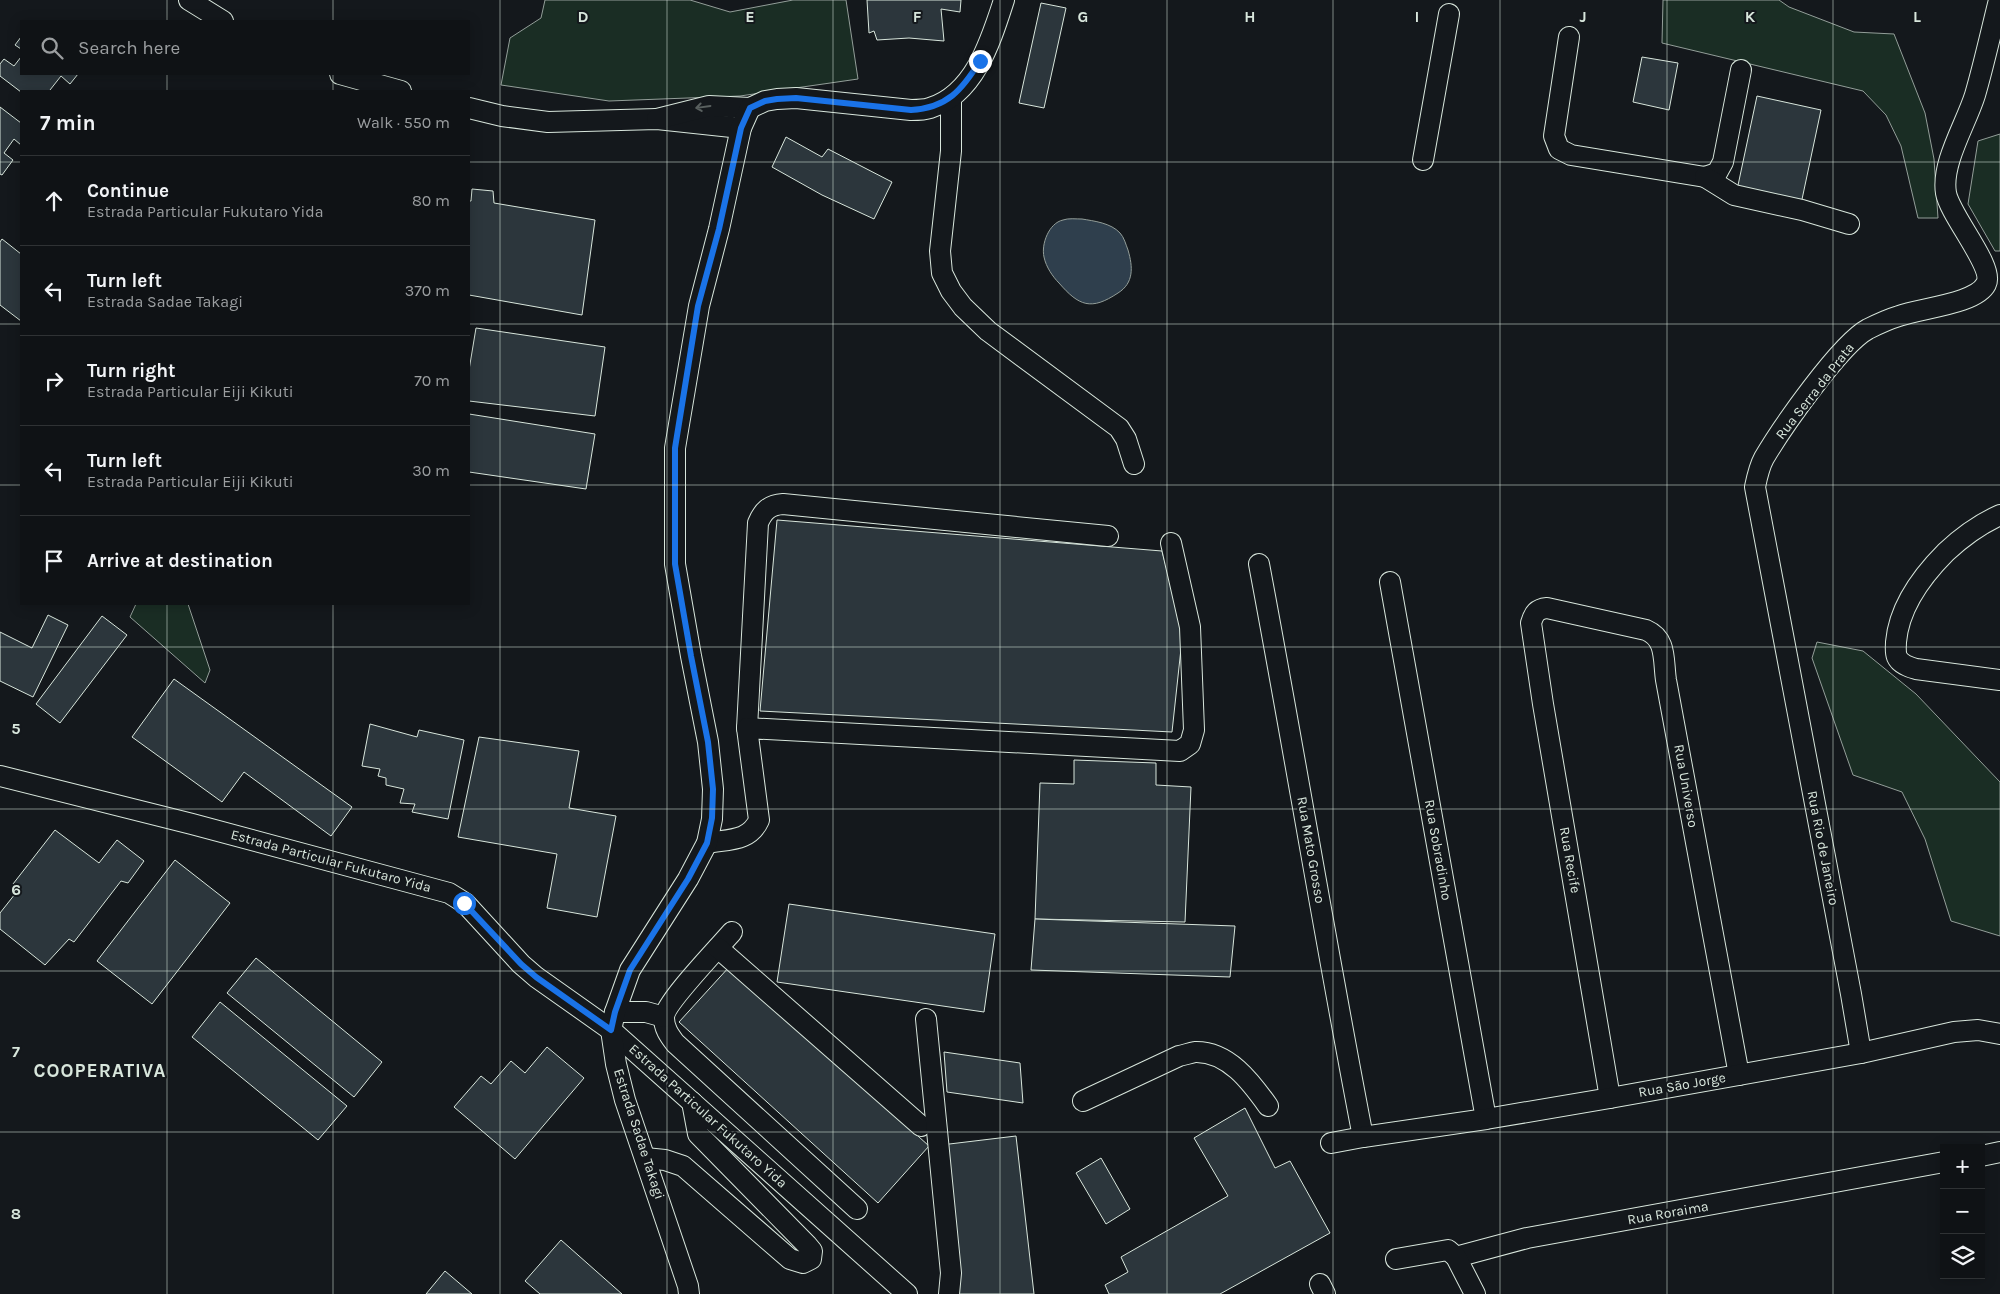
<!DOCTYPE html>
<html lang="en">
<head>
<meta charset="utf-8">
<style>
	body { margin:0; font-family:Karla,sans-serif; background:#181b1e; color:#f1f3f6 }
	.controls { position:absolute; right:15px; bottom:15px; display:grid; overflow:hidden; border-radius:0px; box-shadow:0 2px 12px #0003 }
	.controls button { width:45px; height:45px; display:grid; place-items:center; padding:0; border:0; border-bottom:1px solid #2f3234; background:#0f1215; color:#f1f3f6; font:25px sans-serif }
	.stop { position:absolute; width:15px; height:15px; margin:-11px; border:4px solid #1a73e8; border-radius:50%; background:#fff }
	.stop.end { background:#1a73e8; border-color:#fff; box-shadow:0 1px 5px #0008 }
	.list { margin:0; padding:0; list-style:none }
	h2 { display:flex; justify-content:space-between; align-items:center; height:65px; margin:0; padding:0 20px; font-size:21px }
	h2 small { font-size:16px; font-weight:400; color:#9b9ea0 }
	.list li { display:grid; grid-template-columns:32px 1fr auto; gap:15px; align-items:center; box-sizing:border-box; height:90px; padding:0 20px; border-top:1px solid #2f3234 }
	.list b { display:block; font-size:19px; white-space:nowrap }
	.list p { margin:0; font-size:16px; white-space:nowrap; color:#9b9ea0 }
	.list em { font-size:16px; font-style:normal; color:#9b9ea0 }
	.icon { flex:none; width:28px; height:28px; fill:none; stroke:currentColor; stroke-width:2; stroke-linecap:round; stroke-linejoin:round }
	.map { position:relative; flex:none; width:2000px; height:1294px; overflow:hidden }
	.search { position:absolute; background:#0f1215; box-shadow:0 2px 12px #0003; left:20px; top:20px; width:450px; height:55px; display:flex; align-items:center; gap:12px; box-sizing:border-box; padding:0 18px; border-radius:0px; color:#9b9ea0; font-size:19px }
	.panel { position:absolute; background:#0f1215; box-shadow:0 2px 12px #0003; left:20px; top:90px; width:450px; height:515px; border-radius:0px }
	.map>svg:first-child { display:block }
</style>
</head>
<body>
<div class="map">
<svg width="2000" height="1294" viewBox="0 0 2000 1294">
	<rect width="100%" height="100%" fill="#14181c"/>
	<g fill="#1a2d24" stroke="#939e99">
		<polygon points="545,0 690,0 730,12 793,0 846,0 858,79 740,96 609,101 501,85 510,38 541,18"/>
		<polygon points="1663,0 1779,0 1789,7 1854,32 1894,34 1925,113 1934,159 1938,218 1918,218 1901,146 1886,115 1863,91 1662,43"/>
		<polygon points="2000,134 2000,251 1995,251 1968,204 1978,141"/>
		<polygon points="136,604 188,604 210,670 205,683 130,617"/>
		<polygon points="1817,642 1863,651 1916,694 2000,782 2000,936 1951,921 1925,839 1902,792 1853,775 1812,658"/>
	</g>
	<path fill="#2f3f4d" stroke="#939e99" d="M1082,219C1094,221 1111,223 1120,233C1124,237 1126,245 1128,250C1133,267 1134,283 1118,293C1091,311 1079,306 1059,283C1053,277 1046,267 1044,257C1041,244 1049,223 1063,220C1068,218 1076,219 1082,219Z"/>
	<g fill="#2c363c" stroke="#d8e6dc">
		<polygon points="867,0 961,0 960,12 941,9 944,41 909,38 877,40 874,31 869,33"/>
		<polygon points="1041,3 1066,8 1044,108 1019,103"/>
		<polygon points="21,37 21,49 15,45"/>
		<polygon points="21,57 21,74 78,74 70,84 61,76 50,90 51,91 21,92 0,76 0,64 4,59 14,66"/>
		<polygon points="1642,57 1678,63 1669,110 1633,102"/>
		<polygon points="1757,96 1821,110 1801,204 1737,190"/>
		<polygon points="0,107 21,123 21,145 14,139 4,153 13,160 2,175 0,174"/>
		<polygon points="786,137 822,157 828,149 892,182 874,219 822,195 772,167"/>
		<polygon points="472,189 493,191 494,203 595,220 582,315 469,295 469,201 471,201"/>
		<polygon points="2,239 21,254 21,321 0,305 0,242"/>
		<polygon points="476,328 605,347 595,416 469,401 469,370"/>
		<polygon points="469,414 595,434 586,489 469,472"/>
		<polygon points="777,520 1162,551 1183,630 1172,732 760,711"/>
		<polygon points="48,615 68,625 33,697 0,681 0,632 32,648"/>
		<polygon points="102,616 127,635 60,723 36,704"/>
		<polygon points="174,679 352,807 331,836 244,772 222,802 132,737"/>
		<polygon points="370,724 417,737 419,730 464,740 448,819 412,812 415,804 400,803 404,789 386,785 386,778 378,776 380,769 362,766"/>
		<polygon points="479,737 579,751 569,808 616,816 597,917 547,908 557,854 458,837"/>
		<polygon points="1074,760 1156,763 1156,785 1191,787 1185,922 1035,919 1040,783 1074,784"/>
		<polygon points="55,830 99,863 117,840 144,861 128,883 121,881 74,942 69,939 45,965 0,929 0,913 19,889 13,884"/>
		<polygon points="175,860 230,903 152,1004 97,961"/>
		<polygon points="789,904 995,934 984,1012 777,982"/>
		<polygon points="1035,919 1235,926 1230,977 1031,970"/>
		<polygon points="256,958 382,1062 354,1097 227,993"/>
		<polygon points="730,966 929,1146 878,1203 679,1022"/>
		<polygon points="220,1002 347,1106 318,1140 192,1037"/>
		<polygon points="547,1047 584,1078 515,1159 454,1107 481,1076 491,1084 511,1061 525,1073"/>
		<polygon points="944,1052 1020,1063 1023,1103 947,1092"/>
		<polygon points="1245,1108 1275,1168 1290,1161 1330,1233 1220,1294 1109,1294 1105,1285 1128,1272 1121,1257 1228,1196 1194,1138"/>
		<polygon points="1016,1136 1034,1294 959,1294 941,1145"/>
		<polygon points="1101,1158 1130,1209 1106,1224 1076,1173"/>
		<polygon points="561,1240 622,1294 540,1294 525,1281"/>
		<polygon points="445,1271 472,1294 426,1294"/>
	</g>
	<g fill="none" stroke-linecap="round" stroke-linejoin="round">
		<g stroke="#d8e6dc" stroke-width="22">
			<g id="minor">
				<polyline points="189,0 223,21"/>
				<polyline points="1569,37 1554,136 1559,149 1571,155 1705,177 1717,173 1723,162 1741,70"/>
				<polyline points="340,74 401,91"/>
				<polyline points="951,98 951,151 940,251 942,273 951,291 963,307 988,331 1119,428 1126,439 1134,464"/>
				<polyline points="469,108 502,116 548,122 657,119 741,128"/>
				<path d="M657,119L709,106L750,108L765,101L777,99L796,98L911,110C917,110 924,110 930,108C975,94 991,40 1004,0"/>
				<polyline points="1423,160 1449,14"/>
				<polyline points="1705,177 1734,195 1802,210 1849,224"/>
				<path d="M2000,515C1980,524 1962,537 1946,552C1922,576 1899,607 1896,642C1896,646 1895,652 1897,657C1900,664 1909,667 1916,669L2000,680"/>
				<path d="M1259,564C1295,755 1326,946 1363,1137"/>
				<polyline points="1390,582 1486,1119"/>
				<path d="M747,728L758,523C763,511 769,505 783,504L1108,536"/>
				<polyline points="0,776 192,824 449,893 465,903 521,964 536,977 611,1030 907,1294"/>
				<path d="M707,843C728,839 749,842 759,820L747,728L1180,751L1190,744L1194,730L1190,627L1171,543"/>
				<path d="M732,932C720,946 664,1004 664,1018C664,1028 669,1035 675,1043L857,1209"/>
				<polyline points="718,948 921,1126"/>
				<polyline points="615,1012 646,1012 664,1017"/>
				<polyline points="926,1019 951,1273 949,1294"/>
				<path d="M1861,1053L1851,994L1755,487C1757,477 1759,467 1764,458C1781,429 1840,344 1868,329C1878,324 1889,319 1899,316C1920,308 1976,304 1986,284C1995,267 1950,216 1946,193C1941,163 1966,124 1975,95C1984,64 1991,32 1999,0"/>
				<path d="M1610,1098L1543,704L1531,623C1534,613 1537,609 1547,608L1646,630C1667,639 1663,660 1666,680L1739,1075"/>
				<path d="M1083,1101L1179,1056C1184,1055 1190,1053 1195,1052C1228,1051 1251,1082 1268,1106"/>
				<polyline points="1331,1143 1363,1137 1486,1119 1610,1098 1861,1053 1954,1032 1978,1030 2000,1034"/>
				<polyline points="1981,1156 2000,1152"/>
				<polyline points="645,1158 665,1160 683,1166 790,1259 803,1263 811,1259 812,1251 807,1245 698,1134 692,1102"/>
				<polyline points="1456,1257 1527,1238 1944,1162"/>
				<polyline points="1396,1259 1448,1250 1456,1257 1475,1294"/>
				<polyline points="1320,1284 1325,1294"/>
				<polyline points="689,1294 688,1286 625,1100 616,1064 611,1030 615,1012 630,970 688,879 707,843 712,819 713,789 708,742 691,656 675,564 675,448 699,306 719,229 741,128 750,108"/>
			</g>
		</g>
		<use href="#minor" stroke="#14181c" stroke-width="20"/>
	</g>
	<defs><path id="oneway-shaft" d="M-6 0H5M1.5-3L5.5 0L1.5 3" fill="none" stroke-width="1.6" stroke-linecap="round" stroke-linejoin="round" transform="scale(1.25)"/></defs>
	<use stroke="#59605f" href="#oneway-shaft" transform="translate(703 107) rotate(172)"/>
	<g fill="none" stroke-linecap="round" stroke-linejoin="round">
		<path stroke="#1a73e8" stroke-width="6" d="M464,903L521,964L536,977L611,1030L615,1012L630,970L688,879L707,843L712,818L713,789L708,742L691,656L675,564V448L698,306L719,229L741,128L750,108L765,101L777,99L796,98L911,110C947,108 962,90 980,61"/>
	</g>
	<path fill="none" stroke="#d8e6dc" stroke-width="1" stroke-opacity="0.55" d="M167,0V21M333,0V21M500,0V1294M667,0V1294M833,0V1294M1000,0V1294M1167,0V1294M1333,0V1294M1500,0V1294M1667,0V1294M1833,0V1294M167,74V91M333,74V91M0,162H21M469,162H2000M0,324H21M469,324H2000M0,485H21M469,485H2000M167,604V1294M333,604V1294M0,647H2000M0,809H2000M0,971H2000M0,1132H2000"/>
	<g text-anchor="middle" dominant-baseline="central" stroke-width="4" stroke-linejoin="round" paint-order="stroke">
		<g font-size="14" fill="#d8e6dc" stroke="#14181c">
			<text transform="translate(1815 391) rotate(-52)">Rua Serra da Prata</text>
			<text transform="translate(1686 786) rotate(80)">Rua Universo</text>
			<text transform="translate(1823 848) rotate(79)">Rua Rio de Janeiro</text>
			<text transform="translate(1311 850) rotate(80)">Rua Mato Grosso</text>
			<text transform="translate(1438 850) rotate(80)">Rua Sobradinho</text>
			<text transform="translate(1570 860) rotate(80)">Rua Recife</text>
			<text transform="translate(331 861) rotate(15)">Estrada Particular Fukutaro Yida</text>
			<text transform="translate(1682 1085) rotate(-10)">Rua São Jorge</text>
			<text transform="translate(708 1116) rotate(42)">Estrada Particular Fukutaro Yida</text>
			<text transform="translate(639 1134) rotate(72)">Estrada Sadae Takagi</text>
			<text transform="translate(1668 1213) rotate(-10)">Rua Roraima</text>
		</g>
		<g font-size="19" font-weight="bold" letter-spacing="1" fill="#d8e6dc" stroke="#14181c">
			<text x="100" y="1071">COOPERATIVA</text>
		</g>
	</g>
	<g font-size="16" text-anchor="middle" font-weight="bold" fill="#d8e6dc" stroke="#14181c" stroke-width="4" stroke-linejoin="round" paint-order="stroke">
		<text x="583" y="22">D</text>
		<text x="750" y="22">E</text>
		<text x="917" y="22">F</text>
		<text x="1083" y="22">G</text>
		<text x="1250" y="22">H</text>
		<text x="1417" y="22">I</text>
		<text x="1583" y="22">J</text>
		<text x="1750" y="22">K</text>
		<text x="1917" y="22">L</text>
		<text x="16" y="734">5</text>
		<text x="16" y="895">6</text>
		<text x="16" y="1057">7</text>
		<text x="16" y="1219">8</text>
	</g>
</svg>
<div class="controls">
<button>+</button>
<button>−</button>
<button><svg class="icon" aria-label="layers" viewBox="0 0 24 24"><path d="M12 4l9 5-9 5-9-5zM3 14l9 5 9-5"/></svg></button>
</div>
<div class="stop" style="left:464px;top:903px"></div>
<div class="stop end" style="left:980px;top:61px"></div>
<div class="search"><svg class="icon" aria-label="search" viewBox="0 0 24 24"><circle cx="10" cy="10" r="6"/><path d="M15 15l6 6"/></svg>Search here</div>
<section class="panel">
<h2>7 min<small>Walk · 550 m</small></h2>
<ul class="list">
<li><svg class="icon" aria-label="ahead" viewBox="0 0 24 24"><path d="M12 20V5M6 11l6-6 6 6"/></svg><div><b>Continue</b><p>Estrada Particular Fukutaro Yida</p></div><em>80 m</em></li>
<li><svg class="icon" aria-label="left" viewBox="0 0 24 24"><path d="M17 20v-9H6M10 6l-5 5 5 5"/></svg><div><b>Turn left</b><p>Estrada Sadae Takagi</p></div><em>370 m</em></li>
<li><svg class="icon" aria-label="right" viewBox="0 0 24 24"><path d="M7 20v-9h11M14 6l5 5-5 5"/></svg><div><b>Turn right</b><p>Estrada Particular Eiji Kikuti</p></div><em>70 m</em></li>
<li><svg class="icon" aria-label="left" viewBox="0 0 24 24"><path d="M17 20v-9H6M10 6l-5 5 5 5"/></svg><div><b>Turn left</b><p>Estrada Particular Eiji Kikuti</p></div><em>30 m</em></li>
<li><svg class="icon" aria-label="arrive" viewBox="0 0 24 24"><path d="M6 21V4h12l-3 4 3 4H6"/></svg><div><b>Arrive at destination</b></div></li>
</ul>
</section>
</div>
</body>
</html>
